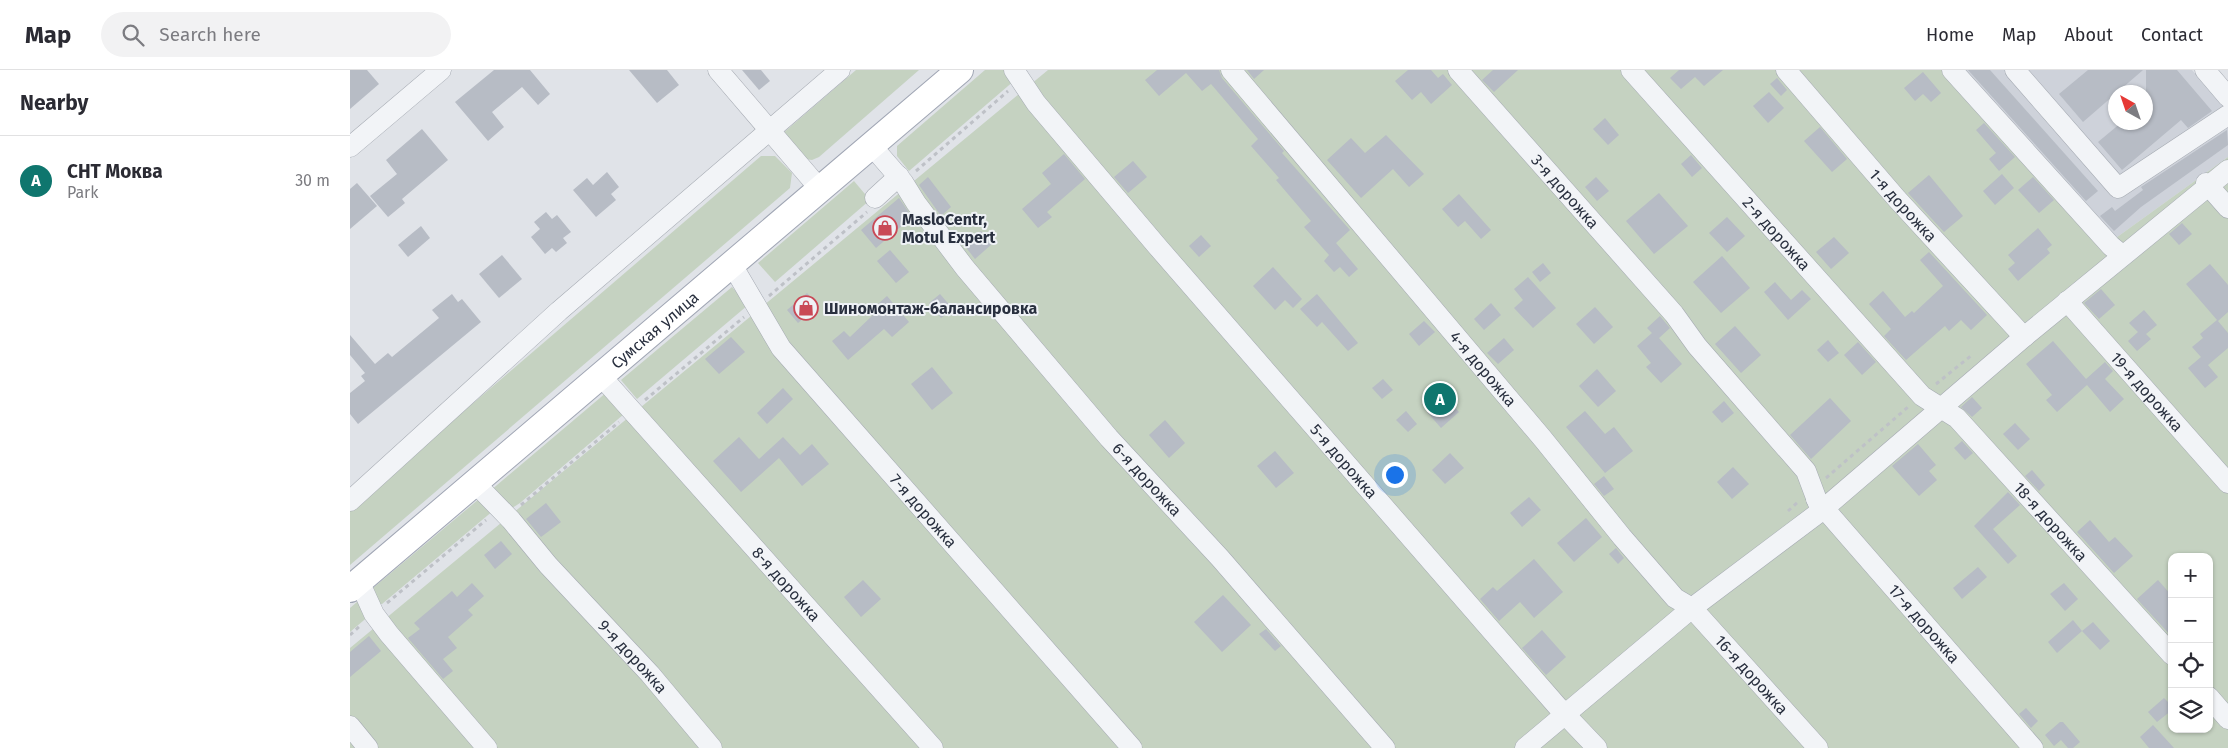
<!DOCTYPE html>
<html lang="en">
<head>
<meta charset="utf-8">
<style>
	body { margin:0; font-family:"Fira Sans",sans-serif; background:#f2f2f3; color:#2b2b33 }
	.controls { position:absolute; right:15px; bottom:15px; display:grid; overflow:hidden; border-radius:10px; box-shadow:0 1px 4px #0004 }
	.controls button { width:45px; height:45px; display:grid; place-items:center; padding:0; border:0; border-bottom:1px solid #e1e1e2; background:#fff; color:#2b2b33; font:25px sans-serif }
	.compass { position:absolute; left:1758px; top:15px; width:45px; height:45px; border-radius:50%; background:#fff; box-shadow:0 1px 4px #0004; rotate:320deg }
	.you { position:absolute; left:1044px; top:404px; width:18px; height:18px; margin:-12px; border:4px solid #fff; border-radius:50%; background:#1a73e8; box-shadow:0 0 0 8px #1a73e833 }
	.badge { display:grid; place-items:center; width:32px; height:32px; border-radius:50%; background:#0f766e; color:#fff; font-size:16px; font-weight:700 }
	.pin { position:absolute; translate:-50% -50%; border:2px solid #fff; box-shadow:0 1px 5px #0006 }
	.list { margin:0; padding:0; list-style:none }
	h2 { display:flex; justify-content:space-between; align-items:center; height:65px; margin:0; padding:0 20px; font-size:21px }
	h2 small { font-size:16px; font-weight:400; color:#7c7c81 }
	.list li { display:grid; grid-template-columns:32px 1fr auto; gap:15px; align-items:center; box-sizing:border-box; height:90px; padding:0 20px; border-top:1px solid #e1e1e2 }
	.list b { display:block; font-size:19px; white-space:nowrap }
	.list p { margin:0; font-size:16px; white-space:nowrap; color:#7c7c81 }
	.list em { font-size:16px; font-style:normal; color:#7c7c81 }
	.icon { flex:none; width:28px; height:28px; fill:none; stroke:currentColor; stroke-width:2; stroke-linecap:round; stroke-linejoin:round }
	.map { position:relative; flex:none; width:1878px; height:678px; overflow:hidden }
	header { display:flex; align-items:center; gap:30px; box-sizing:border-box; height:70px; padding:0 25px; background:#fff; border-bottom:1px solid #e1e1e2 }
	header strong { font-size:24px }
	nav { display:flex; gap:28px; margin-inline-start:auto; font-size:18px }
	.search { width:350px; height:45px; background:#f2f2f3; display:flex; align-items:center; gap:12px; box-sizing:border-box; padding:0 18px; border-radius:28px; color:#7c7c81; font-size:19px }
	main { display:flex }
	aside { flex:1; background:#fff }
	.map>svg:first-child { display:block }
</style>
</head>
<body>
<header>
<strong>Map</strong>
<div class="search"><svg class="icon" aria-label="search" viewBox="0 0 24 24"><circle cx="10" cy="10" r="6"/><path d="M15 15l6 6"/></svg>Search here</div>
<nav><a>Home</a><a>Map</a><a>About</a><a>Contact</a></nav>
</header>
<main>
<aside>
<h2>Nearby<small></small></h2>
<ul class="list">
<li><span class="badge">A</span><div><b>СНТ Моква</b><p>Park</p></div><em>30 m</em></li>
</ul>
</aside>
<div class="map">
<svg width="1878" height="678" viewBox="0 0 1878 678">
	<rect width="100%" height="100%" fill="#e0e3e8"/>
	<path fill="#ced2da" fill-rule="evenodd" d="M1612,0H1842L1878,40V87L1763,170ZM1766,22H1796V52H1766Z"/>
	<g fill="#c5d2c1" fill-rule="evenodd">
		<polygon points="506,0 569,0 469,87 462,90 455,89 432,64"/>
		<polygon points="635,0 655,0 665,10 559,101 547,86 547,76"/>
		<path d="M698,0H1612L1763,170L1878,87V678H0V578ZM1822,487H1859V659H1822Z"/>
		<polygon points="411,86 425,86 442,103 440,118 0,495 0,439"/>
		<polygon points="504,111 520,130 425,212 408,193"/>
		<polygon points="382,217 398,235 287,329 271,310"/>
		<polygon points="257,322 274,344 170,433 159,440 140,421"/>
		<polygon points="129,429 144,440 32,534 28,534 23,518"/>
		<polygon points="7,532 13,532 20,545 0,562 0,538"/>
	</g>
	<g fill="#b7bcc5">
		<polygon points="0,0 17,0 29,14 0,39"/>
		<polygon points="144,0 180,0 200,24 188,35 172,17 142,42 154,57 138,71 105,32"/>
		<polygon points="279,0 317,0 329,15 307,33"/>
		<polygon points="392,0 411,0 420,11 409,20"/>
		<polygon points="807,0 869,0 872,8 934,81 932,83 1000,160 986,173 1008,199 999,207 990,197 984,202 974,191 979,185 954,157 961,151 926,110 929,108 901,76 908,69 861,14 852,21 836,3 809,26 795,10"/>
		<polygon points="897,0 914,0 904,9"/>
		<polygon points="1058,0 1081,0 1088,8 1093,4 1102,15 1081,34 1071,22 1062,30 1045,11"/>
		<polygon points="1143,0 1168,0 1144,22 1132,10"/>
		<polygon points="1329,0 1373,0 1354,16 1345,7 1331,19 1320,8"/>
		<polygon points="1618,0 1640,0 1748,121 1736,131"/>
		<polygon points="1738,0 1793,0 1733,52 1709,24"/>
		<polygon points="1796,0 1827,0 1862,41 1838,58 1831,50 1772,100 1748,72 1772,52 1796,52"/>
		<polygon points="1573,2 1591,23 1581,32 1573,24 1565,31 1554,18"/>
		<polygon points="1427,8 1437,20 1431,26 1420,14"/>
		<polygon points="1419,22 1434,38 1418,53 1403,36"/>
		<polygon points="1255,48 1269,65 1258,75 1243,59"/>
		<polygon points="1634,53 1665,87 1649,101 1639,89 1646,83 1626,60"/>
		<polygon points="1470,57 1497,89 1482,102 1454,71"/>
		<polygon points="72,59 98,90 52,129 55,133 38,147 20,126 47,104 36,90"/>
		<polygon points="1877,60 1878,75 1791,137 1764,161 1750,146 1762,137 1765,141 1793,120 1791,117"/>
		<polygon points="1036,65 1074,104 1059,117 1043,99 1011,128 977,90 1001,68 1015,83"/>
		<polygon points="714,84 735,109 697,142 702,147 688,158 672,139 701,114 692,103"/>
		<polygon points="1341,85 1352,98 1342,107 1331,94"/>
		<polygon points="783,91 797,107 778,123 764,107"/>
		<polygon points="257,102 269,117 261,124 266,130 246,147 223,120 237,108 243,115"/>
		<polygon points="1652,104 1664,118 1645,135 1633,121"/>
		<polygon points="1579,105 1613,146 1594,162 1558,123"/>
		<polygon points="578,107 601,137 591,146 569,115"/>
		<polygon points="1246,107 1259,121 1247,131 1235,117"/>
		<polygon points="1683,107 1704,130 1689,143 1668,120"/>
		<polygon points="7,113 27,136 0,159 0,119"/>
		<polygon points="1309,123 1338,156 1304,184 1276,151"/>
		<polygon points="1109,124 1141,160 1131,169 1115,151 1108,157 1092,139"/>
		<polygon points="549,128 562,147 526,178 511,160"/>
		<polygon points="196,142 202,149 207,145 221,162 213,168 217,173 206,182 202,178 195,184 181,167 190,159 184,152"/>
		<polygon points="1377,147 1395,166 1377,182 1359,163"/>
		<polygon points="1832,153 1842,164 1829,175 1819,164"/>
		<polygon points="71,156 80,168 58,187 48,175"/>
		<polygon points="1688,158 1702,175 1697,179 1700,183 1668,211 1658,199 1665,193 1658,185"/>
		<polygon points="631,161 642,174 625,189 614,175"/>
		<polygon points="851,165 861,176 849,187 839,176"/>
		<polygon points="1484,167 1499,183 1481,199 1466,182"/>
		<polygon points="540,180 559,202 546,213 527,191"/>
		<polygon points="1579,182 1637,245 1621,260 1611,250 1599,261 1595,256 1556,290 1534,266 1541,259 1519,234 1533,221 1555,247 1562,241 1564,243 1593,216 1570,190"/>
		<polygon points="152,185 172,209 149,228 129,204"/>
		<polygon points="1372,186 1400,218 1371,243 1343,212"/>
		<polygon points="1193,193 1201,203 1190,212 1182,202"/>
		<polygon points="1860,194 1878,215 1878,242 1868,251 1878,263 1878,278 1858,295 1868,307 1855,318 1838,298 1851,287 1842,277 1853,268 1850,264 1867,250 1836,214"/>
		<polygon points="923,197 952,229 943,238 935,230 925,240 903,216"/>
		<polygon points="1178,207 1206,238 1183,258 1164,238 1173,230 1164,219"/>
		<polygon points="1425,212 1441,230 1452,220 1461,229 1438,250 1414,222"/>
		<polygon points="1751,219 1765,235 1749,249 1734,233"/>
		<polygon points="457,223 468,236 448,253 437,240"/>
		<polygon points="102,224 108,232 112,229 131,252 8,354 0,344 0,323 15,311 11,306 15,303 0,285 0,265 25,294 38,283 42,287 89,248 82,240"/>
		<polygon points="590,224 603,239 591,248 579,233"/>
		<polygon points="967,224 1008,273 998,281 972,252 967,257 950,239"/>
		<polygon points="537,226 559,252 542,267 534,259 498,290 482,271 494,261 500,267 523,245 520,241"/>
		<polygon points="1141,233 1151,245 1134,260 1124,249"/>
		<polygon points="1245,237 1263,257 1244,274 1226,254"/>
		<polygon points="1794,240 1807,255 1796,264 1801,269 1787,281 1778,271 1788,262 1779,253"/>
		<polygon points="1310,246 1320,258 1309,268 1332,294 1311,313 1296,297 1301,293 1287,276 1302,263 1297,258"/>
		<polygon points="1074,251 1085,262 1069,276 1059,264"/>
		<polygon points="1385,256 1411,285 1391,303 1365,274"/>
		<polygon points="381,267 395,282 369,304 355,289"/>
		<polygon points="1154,268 1164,280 1148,294 1137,283"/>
		<polygon points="1478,270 1489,283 1478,292 1467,280"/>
		<polygon points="1703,271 1736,309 1755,292 1763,301 1755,309 1774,329 1760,342 1737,315 1707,342 1696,330 1702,325 1676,294"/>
		<polygon points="1508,272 1526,292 1512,305 1494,285"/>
		<polygon points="582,297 603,323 582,340 561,314"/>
		<polygon points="1247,299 1266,321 1248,337 1229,316"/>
		<polygon points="1033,309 1043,320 1032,329 1022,318"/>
		<polygon points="433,318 443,329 417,354 407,343"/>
		<polygon points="1095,326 1109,342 1091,358 1077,342"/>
		<polygon points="1622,327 1632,338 1622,347 1611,337"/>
		<polygon points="1480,328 1501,351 1461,389 1440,365"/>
		<polygon points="1374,331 1384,343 1372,353 1362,342"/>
		<polygon points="1056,341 1067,354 1058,362 1046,350"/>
		<polygon points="1235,341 1255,364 1264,357 1283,381 1255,403 1216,357"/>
		<polygon points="815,350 835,373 819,388 799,365"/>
		<polygon points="1665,353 1680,369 1668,380 1653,364"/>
		<polygon points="389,367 409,389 433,367 450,385 462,374 479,394 452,416 429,388 391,422 363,391"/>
		<polygon points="1612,371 1623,383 1615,390 1604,378"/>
		<polygon points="1568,374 1586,395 1579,401 1587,410 1569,426 1542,396"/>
		<polygon points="925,381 944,403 926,418 907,396"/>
		<polygon points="1100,383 1114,398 1095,414 1082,400"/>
		<polygon points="1383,397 1399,414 1382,429 1367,412"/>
		<polygon points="1682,400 1695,415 1689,421 1675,406"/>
		<polygon points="1254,406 1264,419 1254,426 1244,414"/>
		<polygon points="1658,422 1670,435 1643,459 1667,486 1658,494 1624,456"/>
		<polygon points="1179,427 1191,440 1172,457 1160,443"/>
		<polygon points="196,433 211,452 191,467 176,449"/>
		<polygon points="1236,448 1252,467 1224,492 1207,473"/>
		<polygon points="1740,450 1759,472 1765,467 1783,486 1764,503 1727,462"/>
		<polygon points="151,471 162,484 145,499 134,485"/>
		<polygon points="1266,478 1274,488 1268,494 1259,484"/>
		<polygon points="1184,489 1213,522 1184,548 1170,532 1149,551 1130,529 1143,517 1147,521"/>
		<polygon points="1628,497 1637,507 1612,529 1603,518"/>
		<polygon points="513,510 531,529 511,547 494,527"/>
		<polygon points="1808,510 1822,526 1822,567 1787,529"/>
		<polygon points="122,513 134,526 118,540 123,545 98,567 107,578 93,589 103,601 93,609 58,568 70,559 64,553 102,521 107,527"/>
		<polygon points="1714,513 1728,529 1715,541 1700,524"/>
		<polygon points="873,525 901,555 872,582 844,552"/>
		<polygon points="1723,550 1732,561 1707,583 1698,572"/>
		<polygon points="1743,552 1760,571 1750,580 1732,561"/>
		<polygon points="916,559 931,576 925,581 909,564"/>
		<polygon points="1192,560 1216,587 1196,605 1172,578"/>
		<polygon points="19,566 31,581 0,607 0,582"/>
		<polygon points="1814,628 1822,636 1822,640 1807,652 1798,642"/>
		<polygon points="1676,638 1688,651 1681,658 1669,644"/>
		<polygon points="1710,652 1713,652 1730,672 1723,678 1718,678 1711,670 1704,676 1695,665"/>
		<polygon points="1803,655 1824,678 1799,678 1790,667"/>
	</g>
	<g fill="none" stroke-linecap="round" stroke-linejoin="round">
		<g stroke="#a5aab2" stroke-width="21">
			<g id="minor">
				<polyline points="368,0 469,118"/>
				<path id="s1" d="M664,0L686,33L807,176L1208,637L1247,678"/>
				<path id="s2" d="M881,0L1193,369L1272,467L1325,528L1342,538L1468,678"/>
				<path id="s3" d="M1108,0L1324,244L1347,276L1456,401L1471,441"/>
				<path id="s4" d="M1281,0L1572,326L1607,348L1822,585"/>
				<path id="s5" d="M1436,0L1547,129L1674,267"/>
				<polyline points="1602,0 1761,176 1772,185"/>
				<polyline points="1665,0 1768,118 1878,45"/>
				<polyline points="1855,0 1878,27"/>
				<path id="s6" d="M521,75L553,112L566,133L615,198L759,368L870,488L1035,678"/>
				<polyline points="0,77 91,0"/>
				<polyline points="1856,113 1878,138"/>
				<polyline points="525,128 549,106"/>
				<path id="s7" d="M381,193L431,278L782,678"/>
				<path id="s8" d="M1717,231L1878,413"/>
				<path id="s9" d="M250,305L583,678"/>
				<path id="s10" d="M124,412L161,450L198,495L300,604L362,678"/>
				<path id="s11" d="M1466,429L1683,678"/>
				<polyline points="0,431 209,241 490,0"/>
				<polyline points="9,511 24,544 39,564 137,678"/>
				<polyline points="1859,627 1878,649"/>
				<polyline points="0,656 18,678"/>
				<polyline points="1175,678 1342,538 1471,441 1674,267 1878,100"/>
			</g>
		</g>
		<g stroke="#a0a6b4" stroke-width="28">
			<g id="major">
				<path id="s12" d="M0,519L610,0"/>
			</g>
		</g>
		<g stroke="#bec1c7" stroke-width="3" stroke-dasharray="4 4" stroke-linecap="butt">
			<polyline points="566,101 658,21"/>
			<polyline points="419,226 517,142"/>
			<polyline points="1586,314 1622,285"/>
			<polyline points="295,330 394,247"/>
			<polyline points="1476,408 1558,337"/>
			<polyline points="171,435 269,352"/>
			<polyline points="1438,441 1448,432"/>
			<polyline points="37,533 136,450"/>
			<polyline points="0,565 11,555"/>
		</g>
		<use href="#minor" stroke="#f2f4f7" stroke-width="20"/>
		<use href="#major" stroke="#fff" stroke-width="26"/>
	</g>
	<defs>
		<g id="shop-ring" transform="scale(1.25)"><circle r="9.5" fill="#eff2f6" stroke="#c94956" stroke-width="1.5"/><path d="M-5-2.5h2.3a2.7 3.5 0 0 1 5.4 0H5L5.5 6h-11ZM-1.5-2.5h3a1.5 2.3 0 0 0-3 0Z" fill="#c94956"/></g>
	</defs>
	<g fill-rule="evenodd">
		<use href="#shop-ring" x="535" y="158"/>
		<use href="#shop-ring" x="456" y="238"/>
	</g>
	<g text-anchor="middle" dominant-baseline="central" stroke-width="4" stroke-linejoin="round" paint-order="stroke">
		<g font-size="16" fill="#29303f" stroke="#eff2f6">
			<text stroke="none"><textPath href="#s3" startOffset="162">3-я дорожка</textPath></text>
			<text stroke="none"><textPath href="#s5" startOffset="179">1-я дорожка</textPath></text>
			<text stroke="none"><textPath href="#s4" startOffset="219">2-я дорожка</textPath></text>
			<text stroke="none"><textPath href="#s12" startOffset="400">Сумская улица</textPath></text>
			<text stroke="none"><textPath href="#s2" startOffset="391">4-я дорожка</textPath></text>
			<text stroke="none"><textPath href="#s8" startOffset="121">19-я дорожка</textPath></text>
			<text stroke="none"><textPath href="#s1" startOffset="512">5-я дорожка</textPath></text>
			<text stroke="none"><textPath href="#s6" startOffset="434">6-я дорожка</textPath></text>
			<text stroke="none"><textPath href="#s7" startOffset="315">7-я дорожка</textPath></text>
			<text stroke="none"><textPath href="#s4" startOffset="618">18-я дорожка</textPath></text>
			<text stroke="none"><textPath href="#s9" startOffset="280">8-я дорожка</textPath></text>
			<text stroke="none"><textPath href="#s11" startOffset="165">17-я дорожка</textPath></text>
			<text stroke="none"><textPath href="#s10" startOffset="236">9-я дорожка</textPath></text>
			<text stroke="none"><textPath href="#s2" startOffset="799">16-я дорожка</textPath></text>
		</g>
		<g font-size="16" font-weight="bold" fill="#29303f" stroke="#eff2f6" text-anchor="start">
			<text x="552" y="149">MasloCentr,<tspan x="552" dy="18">Motul Expert</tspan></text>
			<text x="474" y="238">Шиномонтаж-балансировка</text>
		</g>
	</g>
</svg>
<div class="controls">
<button>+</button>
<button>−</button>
<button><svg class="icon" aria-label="locate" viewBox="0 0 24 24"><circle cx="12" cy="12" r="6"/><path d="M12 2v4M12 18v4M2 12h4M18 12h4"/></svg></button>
<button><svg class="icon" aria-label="layers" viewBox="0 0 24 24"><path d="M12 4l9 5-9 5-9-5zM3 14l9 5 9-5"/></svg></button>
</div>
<svg class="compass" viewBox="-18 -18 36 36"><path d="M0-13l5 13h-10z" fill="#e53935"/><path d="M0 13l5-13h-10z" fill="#7c7c81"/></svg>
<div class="you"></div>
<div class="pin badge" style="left:1090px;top:329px">A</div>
</div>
</main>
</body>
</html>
